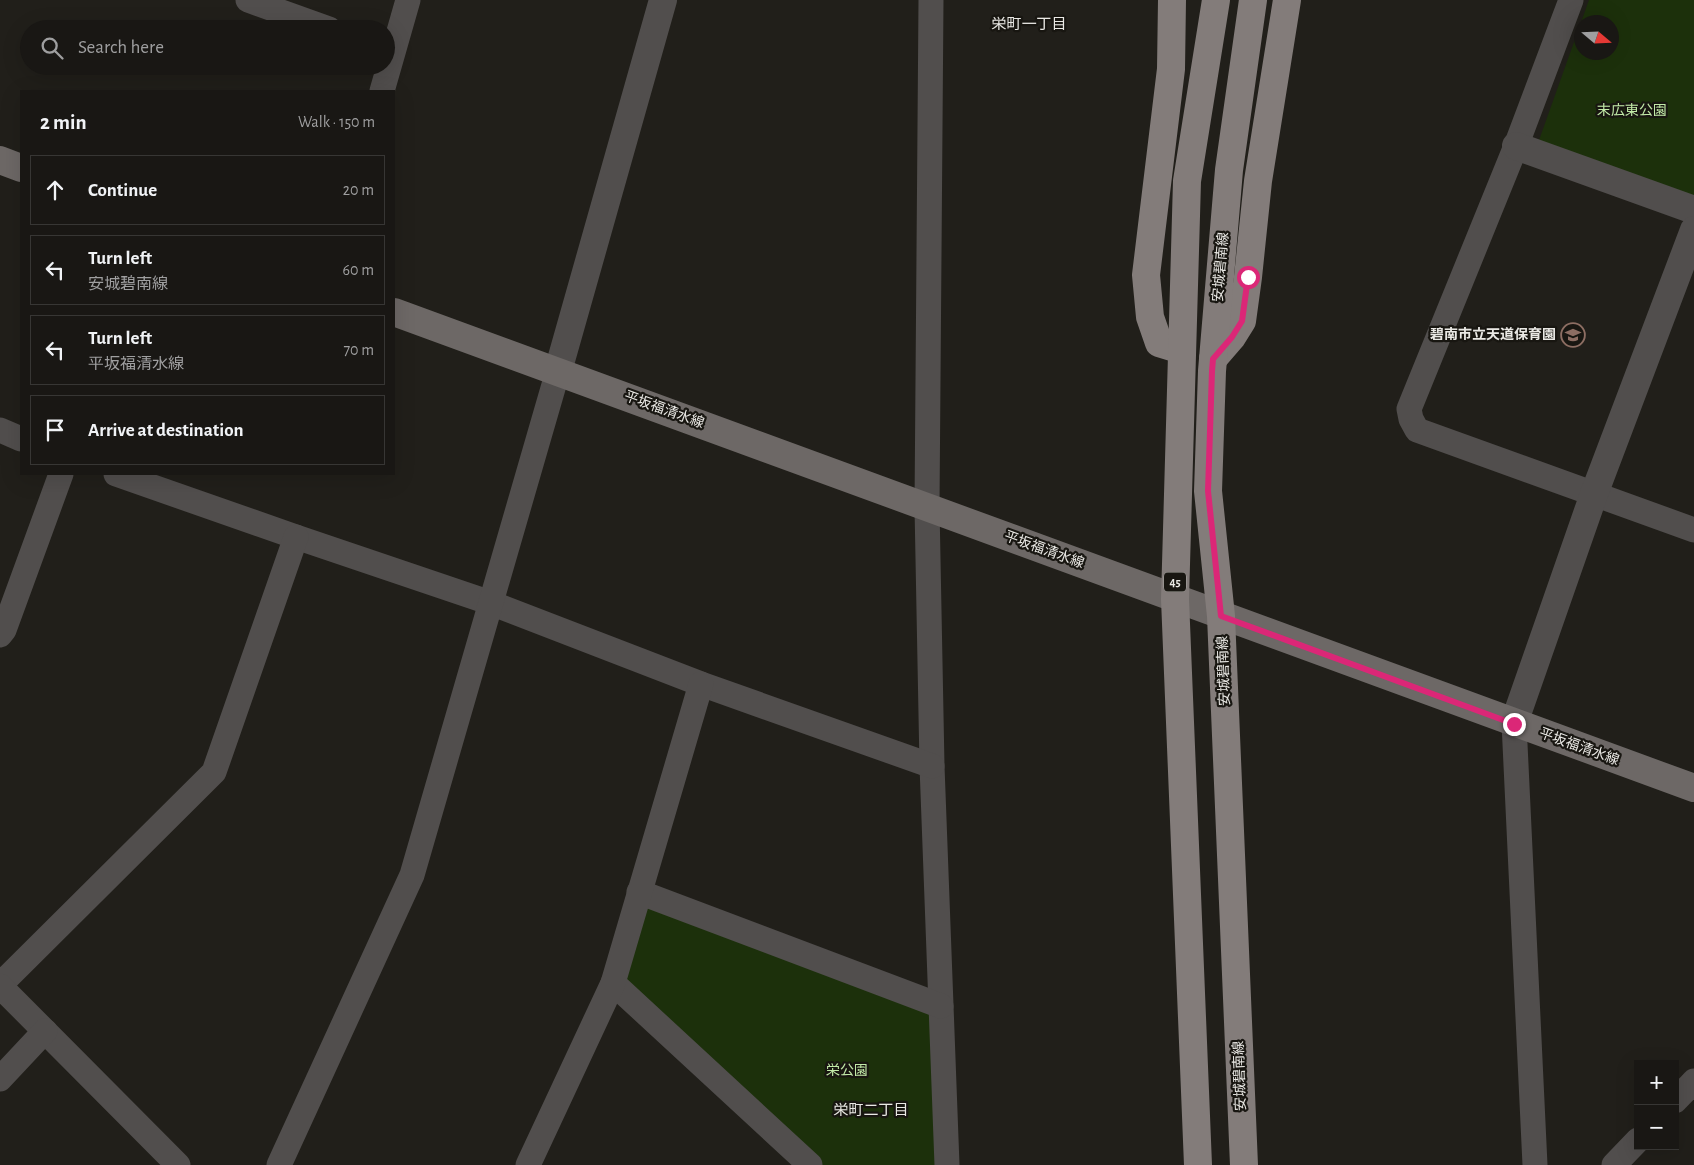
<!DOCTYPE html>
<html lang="en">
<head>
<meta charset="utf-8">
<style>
	body { margin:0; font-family:"Alegreya Sans","Noto Sans JP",sans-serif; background:#262422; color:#f1f3f6 }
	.controls { position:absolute; right:15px; bottom:15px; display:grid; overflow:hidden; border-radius:0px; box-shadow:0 5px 20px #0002 }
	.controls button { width:45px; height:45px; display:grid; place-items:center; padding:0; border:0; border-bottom:1px solid #373634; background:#191714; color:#f1f3f6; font:25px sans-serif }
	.compass { position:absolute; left:1574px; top:15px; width:45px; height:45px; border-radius:50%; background:#191714; box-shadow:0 5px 20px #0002; rotate:109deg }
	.stop { position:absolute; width:15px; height:15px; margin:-11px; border:4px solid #db2777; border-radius:50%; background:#fff }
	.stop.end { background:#db2777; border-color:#fff; box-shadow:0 1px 5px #0008 }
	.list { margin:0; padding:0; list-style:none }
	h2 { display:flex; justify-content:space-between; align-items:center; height:65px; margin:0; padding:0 20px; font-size:21px }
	h2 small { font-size:16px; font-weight:400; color:#9f9fa0 }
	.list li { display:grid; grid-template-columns:32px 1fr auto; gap:15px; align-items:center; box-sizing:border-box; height:70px; margin:0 10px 10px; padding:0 10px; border:1px solid #373634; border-radius:0px }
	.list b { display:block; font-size:19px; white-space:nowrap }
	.list p { margin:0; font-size:16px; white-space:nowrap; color:#9f9fa0 }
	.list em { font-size:16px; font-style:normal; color:#9f9fa0 }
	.icon { flex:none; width:28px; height:28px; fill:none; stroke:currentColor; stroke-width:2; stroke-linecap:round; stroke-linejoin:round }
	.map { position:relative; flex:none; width:1694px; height:1165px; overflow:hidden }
	.search { position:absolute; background:#191714; box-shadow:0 5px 20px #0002; left:20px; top:20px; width:375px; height:55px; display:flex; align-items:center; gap:12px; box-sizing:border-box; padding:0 18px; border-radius:28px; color:#9f9fa0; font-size:19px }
	.panel { position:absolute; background:#191714; box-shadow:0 5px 20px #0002; left:20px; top:90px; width:375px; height:385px; border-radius:0px }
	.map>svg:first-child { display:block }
</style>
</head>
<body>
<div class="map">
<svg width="1694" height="1165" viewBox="0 0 1694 1165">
	<rect width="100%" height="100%" fill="#211f1a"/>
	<g fill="#1c300b" fill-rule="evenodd">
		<path d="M1589,0H1694V198L1538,143ZM1582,22H1612V52H1582Z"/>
		<polygon points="643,904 933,1010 937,1165 822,1165 623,979"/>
	</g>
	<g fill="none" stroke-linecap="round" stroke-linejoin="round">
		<g stroke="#514e4d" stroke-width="25">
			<polyline points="248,0 329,29"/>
			<polyline points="931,0 927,507 932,766 947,1165"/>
			<polyline points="1571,0 1516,146 1409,409 1411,419 1417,430 1694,530"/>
			<polyline points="382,91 408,0"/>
			<polyline points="0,430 21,439"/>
			<polyline points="116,474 296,537 491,603 701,684 932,766"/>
			<polyline points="0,635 4,630 61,474"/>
			<polyline points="1514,723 1535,1165"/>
			<polyline points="639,892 941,1006"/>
			<polyline points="613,983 810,1165"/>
			<polyline points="0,985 214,772 296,537"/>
			<polyline points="0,986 178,1165"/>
			<polyline points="0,1079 45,1031"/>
			<polyline points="1675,1101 1694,1081"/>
			<polyline points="279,1165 412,875 558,371"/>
			<polyline points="528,1165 613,983 701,684"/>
			<polyline points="1614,1165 1638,1140"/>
		</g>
		<g stroke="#514e4d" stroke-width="28">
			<polyline points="1516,146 1694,210"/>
			<polyline points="558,371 663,0"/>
			<polyline points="1514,723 1594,494 1694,230"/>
		</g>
		<g stroke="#6d6866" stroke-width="28">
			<polyline points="0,160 21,168"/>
			<polyline points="394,312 1694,788"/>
		</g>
		<g stroke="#837c7a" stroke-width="28">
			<polyline points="1172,0 1171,69 1146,275 1150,317 1159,343 1182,350"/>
			<polyline points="1213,359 1232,337 1242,321 1248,277 1258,181 1287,0"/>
			<polyline points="1198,1165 1175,599 1187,181 1216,0"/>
			<polyline points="1244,1165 1221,616 1208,491 1212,371 1229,170 1253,0"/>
		</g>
	</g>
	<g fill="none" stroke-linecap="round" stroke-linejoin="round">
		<polyline stroke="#db2777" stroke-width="6" points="1248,277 1242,321 1232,337 1213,359 1212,371 1208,491 1221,616 1514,724"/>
	</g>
	<defs>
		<g id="school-ring" transform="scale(1.25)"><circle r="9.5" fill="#181611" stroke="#8d6e63" stroke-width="1.5"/><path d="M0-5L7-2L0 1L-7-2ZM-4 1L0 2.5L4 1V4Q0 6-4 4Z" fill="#8d6e63"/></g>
	</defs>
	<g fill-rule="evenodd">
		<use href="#school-ring" x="1573" y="335"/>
	</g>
	<g text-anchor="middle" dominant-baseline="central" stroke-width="4.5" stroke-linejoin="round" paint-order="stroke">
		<rect fill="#181611" stroke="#abaaa5" stroke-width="1" x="1164" y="572.5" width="22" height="19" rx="4"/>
		<g font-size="12" font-weight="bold" fill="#eae9e5">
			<text x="1175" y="582">45</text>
		</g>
		<g font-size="14" fill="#c2eaa8" stroke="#181611">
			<text x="1632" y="111">末広東公園</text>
			<text x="847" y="1071">栄公園</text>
		</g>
		<g font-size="14" fill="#eae9e5" stroke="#181611">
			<text transform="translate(1221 267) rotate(-85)">安城碧南線</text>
			<text transform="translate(664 410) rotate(20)">平坂福清水線</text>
			<text transform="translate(1044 550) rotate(20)">平坂福清水線</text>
			<text transform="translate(1224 671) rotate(-92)">安城碧南線</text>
			<text transform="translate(1579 747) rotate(20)">平坂福清水線</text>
			<text transform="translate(1240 1076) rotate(-92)">安城碧南線</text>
		</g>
		<g font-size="14" font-weight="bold" fill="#eae9e5" stroke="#181611" text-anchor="end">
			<text x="1556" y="335">碧南市立天道保育園</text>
		</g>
		<g font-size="15" fill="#eae9e5" stroke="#181611">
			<text x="1029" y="24">栄町一丁目</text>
			<text x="871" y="1110">栄町二丁目</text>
		</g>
	</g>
</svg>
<div class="controls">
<button>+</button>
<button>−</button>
</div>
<svg class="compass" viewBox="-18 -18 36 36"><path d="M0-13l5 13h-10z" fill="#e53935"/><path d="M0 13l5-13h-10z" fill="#9f9fa0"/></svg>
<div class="stop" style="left:1248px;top:277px"></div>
<div class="stop end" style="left:1514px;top:724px"></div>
<div class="search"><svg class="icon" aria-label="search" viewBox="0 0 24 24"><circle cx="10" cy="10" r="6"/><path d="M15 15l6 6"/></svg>Search here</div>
<section class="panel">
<h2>2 min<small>Walk · 150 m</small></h2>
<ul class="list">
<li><svg class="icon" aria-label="ahead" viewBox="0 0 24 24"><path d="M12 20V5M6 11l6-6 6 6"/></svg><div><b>Continue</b></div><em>20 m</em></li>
<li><svg class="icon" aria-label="left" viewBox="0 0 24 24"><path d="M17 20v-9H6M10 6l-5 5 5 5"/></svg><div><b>Turn left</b><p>安城碧南線</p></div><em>60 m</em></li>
<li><svg class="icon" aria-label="left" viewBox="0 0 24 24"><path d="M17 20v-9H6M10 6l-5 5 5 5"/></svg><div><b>Turn left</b><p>平坂福清水線</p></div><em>70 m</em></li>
<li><svg class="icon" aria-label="arrive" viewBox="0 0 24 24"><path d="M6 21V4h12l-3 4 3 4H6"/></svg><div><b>Arrive at destination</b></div></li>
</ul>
</section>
</div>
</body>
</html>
